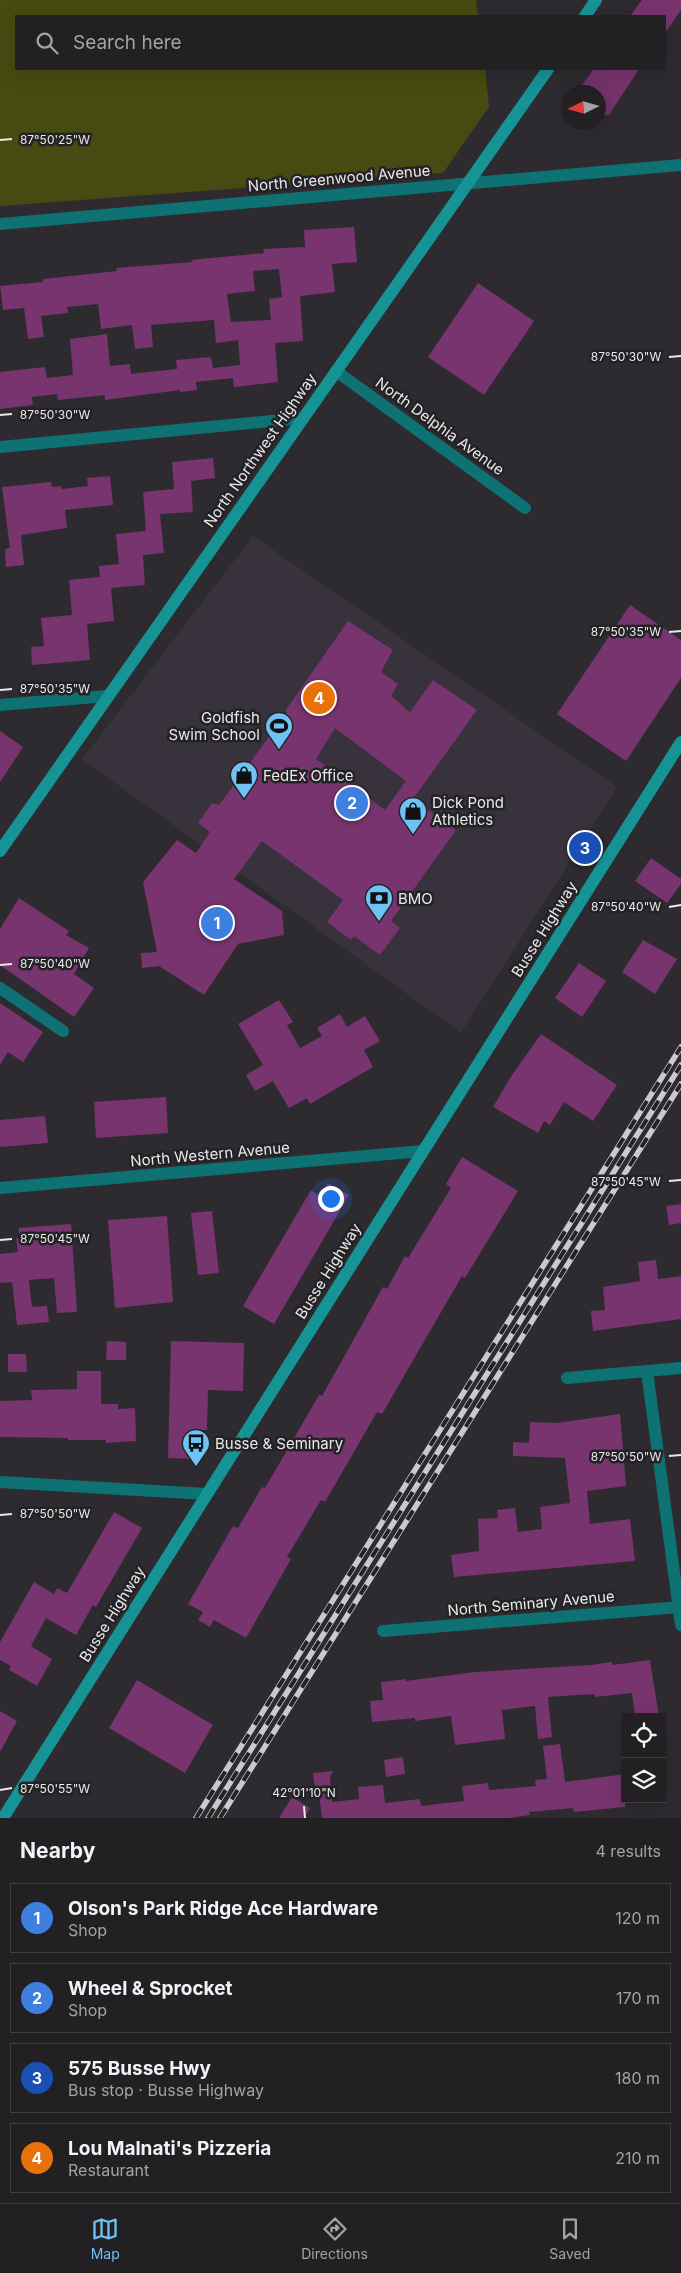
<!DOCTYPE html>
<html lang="en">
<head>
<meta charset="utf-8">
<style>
	body { margin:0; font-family:Inter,sans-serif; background:#2e2d30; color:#f1f3f6 }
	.controls { position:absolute; right:15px; bottom:15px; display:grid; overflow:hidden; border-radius:0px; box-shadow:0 5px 20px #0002 }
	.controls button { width:45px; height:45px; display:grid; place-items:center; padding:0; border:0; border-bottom:1px solid #3f3e41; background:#222023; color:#f1f3f6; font:25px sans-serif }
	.compass { position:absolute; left:561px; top:85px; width:45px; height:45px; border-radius:50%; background:#222023; box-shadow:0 5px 20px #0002; rotate:265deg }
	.you { position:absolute; left:330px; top:1198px; width:18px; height:18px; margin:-12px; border:4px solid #fff; border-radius:50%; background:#1a73e8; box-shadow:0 0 0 8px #1a73e833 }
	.badge { display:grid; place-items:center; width:32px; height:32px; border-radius:50%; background:#6fc2f4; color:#fff; font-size:16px; font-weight:700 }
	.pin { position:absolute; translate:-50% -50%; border:2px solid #fff; box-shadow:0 1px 5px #0006 }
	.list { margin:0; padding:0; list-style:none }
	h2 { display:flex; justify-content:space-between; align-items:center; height:65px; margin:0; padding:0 20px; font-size:21px }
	h2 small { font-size:16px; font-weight:400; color:#a2a3a6 }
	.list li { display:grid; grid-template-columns:32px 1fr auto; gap:15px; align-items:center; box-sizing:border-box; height:70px; margin:0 10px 10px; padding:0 10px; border:1px solid #3f3e41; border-radius:0px }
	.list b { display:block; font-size:19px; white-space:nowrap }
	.list p { margin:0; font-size:16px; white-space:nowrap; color:#a2a3a6 }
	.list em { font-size:16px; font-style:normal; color:#a2a3a6 }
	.icon { flex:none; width:28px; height:28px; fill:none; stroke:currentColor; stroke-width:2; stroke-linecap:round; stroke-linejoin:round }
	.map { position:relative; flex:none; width:681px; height:1818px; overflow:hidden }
	.search { position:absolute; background:#222023; box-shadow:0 5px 20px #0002; left:15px; right:15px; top:15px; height:55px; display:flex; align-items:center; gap:12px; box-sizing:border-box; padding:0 18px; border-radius:0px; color:#a2a3a6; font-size:19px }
	.sheet { height:385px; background:#222023 }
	nav { display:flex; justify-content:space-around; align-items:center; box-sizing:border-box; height:70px; border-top:1px solid #3f3e41; background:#222023; font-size:14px; color:#a2a3a6 }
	nav a { display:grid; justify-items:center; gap:2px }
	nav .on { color:#6fc2f4 }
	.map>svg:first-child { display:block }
</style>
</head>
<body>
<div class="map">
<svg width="681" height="1818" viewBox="0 0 681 1818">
	<rect width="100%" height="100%" fill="#2d2b2f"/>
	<polygon fill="#37323b" points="253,536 617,787 461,1033 82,759"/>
	<polygon fill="#474b11" points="0,0 476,0 478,16 16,16 16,69 485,69 489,107 443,173 0,206"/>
	<g fill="#77346e" fill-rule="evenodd">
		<polygon points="642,0 681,0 681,10 665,33 665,16 630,16"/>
		<polygon points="594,69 639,69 609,115 598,116 598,92 577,92"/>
		<path d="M354,227L357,262L332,264L335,292L300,296L303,341L275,343L278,382L234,387L233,378L196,382L197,390L180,392V390L105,400V395L58,400L57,394L32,397L33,405L0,409V372L45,367L47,378L73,375L70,339L107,334L110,366L130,364L131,374L177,369L176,360L211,357L213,368L240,365L238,340L216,343L214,320L151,325L153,347L135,349L132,325L101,329L98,304L67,307L68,313L41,316L44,337L28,339L24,308L3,310L0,286L43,282V279L117,271L116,268L192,262L191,260L264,253L263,249L305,247L304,230ZM279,269L282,297L269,299L271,320L231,322L227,294L255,291L253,271Z"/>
		<polygon points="478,283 534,321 484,395 428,357"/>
		<polygon points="213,458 215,478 191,481 193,512 160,514 164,553 143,555 145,585 111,588 114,621 87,624 90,660 32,665 31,647 44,646 41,618 72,615 69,580 100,577 99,566 119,564 116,534 146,531 143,492 174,489 172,462"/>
		<polygon points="110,476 113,505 65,510 67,528 21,535 24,565 6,567 5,549 10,548 2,487 51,482 52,487 61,486 62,489 88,486 87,478"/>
		<polygon points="630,605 681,640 681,678 626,761 557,714"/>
		<path d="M348,621L393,650L381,672L398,684L391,696L410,712L433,680L477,710L413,799L456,830L391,921L400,928L380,955L354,936L351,940L327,922L343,900L262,841L234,879L282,911L284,935L238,944L204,995L159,966L142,968L141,953L157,952L143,882L177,840L196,853L210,832L198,823L212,803L219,805L287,712L285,711ZM335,728L406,781L385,810L316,759Z"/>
		<polygon points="0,731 23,747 0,782"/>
		<polygon points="651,858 681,879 681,884 667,903 635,881"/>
		<polygon points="19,898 69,931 66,935 89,948 74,974 94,988 74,1017 0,965 0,929"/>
		<polygon points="643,940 677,959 655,994 622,972"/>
		<polygon points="579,963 606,981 582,1017 555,998"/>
		<polygon points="279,1000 293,1022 287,1025 300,1048 322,1036 317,1028 340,1014 347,1027 365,1016 380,1041 364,1050 373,1067 310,1104 307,1098 289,1108 273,1081 255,1091 246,1075 263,1065 238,1024"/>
		<polygon points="0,1003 43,1032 23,1062 8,1052 0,1065"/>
		<polygon points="541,1034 617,1085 593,1121 564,1102 550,1125 544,1121 538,1133 493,1107 510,1078"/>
		<polygon points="166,1097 168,1133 96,1138 94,1102"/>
		<polygon points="45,1116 48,1143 0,1147 0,1120"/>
		<polygon points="462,1157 518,1191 465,1278 462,1276 382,1414 377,1412 325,1502 321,1500 287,1557 291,1559 246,1638 214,1620 210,1627 198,1620 203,1612 188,1604 233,1526 238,1528 262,1487 265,1488 319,1395 322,1396 383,1287 387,1289 405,1256 408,1258 451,1188 446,1184"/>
		<polygon points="328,1183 349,1195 274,1324 243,1306 311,1190 320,1196"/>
		<polygon points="681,1204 681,1223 669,1225 666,1206"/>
		<polygon points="212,1211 219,1273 198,1275 191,1213"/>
		<polygon points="167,1216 173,1302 115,1308 108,1220"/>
		<polygon points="71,1224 77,1312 57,1313 54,1278 29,1280 32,1307 47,1306 49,1322 17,1325 12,1282 0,1283 0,1254 18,1252 16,1238 19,1238 19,1228"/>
		<polygon points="656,1260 658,1279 681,1276 681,1319 593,1331 591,1311 605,1310 603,1287 640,1281 638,1262"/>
		<polygon points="107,1341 126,1342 126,1360 106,1360"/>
		<polygon points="171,1341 244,1343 243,1391 208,1390 207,1430 196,1430 196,1459 168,1458"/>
		<polygon points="8,1354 26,1354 27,1372 8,1372"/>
		<polygon points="77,1371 101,1371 101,1404 118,1404 118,1409 135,1408 136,1441 106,1443 106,1440 68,1440 68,1438 0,1437 0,1401 32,1400 31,1390 77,1389"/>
		<polygon points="620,1414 626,1486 587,1491 590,1524 630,1519 635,1561 454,1577 451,1555 479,1551 478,1519 498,1518 497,1510 515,1508 518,1532 542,1529 540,1507 570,1503 565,1458 513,1456 513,1442 529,1443 530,1422 557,1423"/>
		<polygon points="114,1512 142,1528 96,1607 93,1605 76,1635 46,1618 31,1646 52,1659 37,1686 9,1670 11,1666 0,1660 0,1642 34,1582 54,1594 57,1588 67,1593"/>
		<polygon points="650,1660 659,1717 635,1717 632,1693 595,1697 594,1694 548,1697 552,1737 538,1739 535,1706 502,1710 505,1739 455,1745 451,1716 415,1721 415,1718 372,1722 370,1701 383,1700 381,1682 406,1679 406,1681 475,1672 591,1665 612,1662 612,1665"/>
		<polygon points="137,1680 213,1725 185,1773 109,1728"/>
		<polygon points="0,1711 17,1721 0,1752"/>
		<polygon points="560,1744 565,1782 625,1774 625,1807 574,1812 573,1808 529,1812 530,1815 509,1818 322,1818 319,1793 316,1798 313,1773 333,1771 330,1777 332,1802 359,1799 358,1787 383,1785 385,1803 420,1799 421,1806 464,1801 462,1786 488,1783 489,1790 536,1786 535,1780 547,1779 543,1746"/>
		<polygon points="403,1757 405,1774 386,1777 384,1760"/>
		<polygon points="292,1797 310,1808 304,1818 279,1818"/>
	</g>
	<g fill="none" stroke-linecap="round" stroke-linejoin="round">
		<g stroke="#0e7173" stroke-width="12">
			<polyline points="336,371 525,508"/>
			<polyline points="0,447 303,418"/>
			<polyline points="0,705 107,696"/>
			<polyline points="0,988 63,1031"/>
			<polyline points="0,1188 423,1151"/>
			<polyline points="647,1371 681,1625"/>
			<polyline points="567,1378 681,1368"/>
			<polyline points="0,1482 207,1494"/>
			<polyline points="383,1631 681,1607"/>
		</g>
		<polyline stroke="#0e7173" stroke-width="12" points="0,224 681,165"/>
		<g stroke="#169395" stroke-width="12">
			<polyline points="585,16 596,0"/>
			<polyline points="0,851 548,69"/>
			<polyline points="3,1818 681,742"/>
		</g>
		<g stroke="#cbc9cc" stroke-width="5.5">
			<g id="rail">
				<polyline points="196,1818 681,1047"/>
				<polyline points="208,1818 681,1065"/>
				<polyline points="220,1818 681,1084"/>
			</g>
		</g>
		<use href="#rail" stroke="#232225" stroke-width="4" stroke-dasharray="11" stroke-linecap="butt"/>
	</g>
	<path fill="none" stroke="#eae8eb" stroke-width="2" d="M0,140L12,139M669,357L681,356M0,415L12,414M669,632L681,631M0,690L12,689M669,907L681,905M0,965L12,964M669,1181L681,1180M0,1240L12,1239M669,1456L681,1455M0,1515L12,1514M0,1790L12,1788M304,1806L305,1818"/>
	<defs>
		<g id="stadium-pin" transform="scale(1.4375)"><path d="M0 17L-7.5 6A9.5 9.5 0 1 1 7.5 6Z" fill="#6fc2f4" stroke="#232225"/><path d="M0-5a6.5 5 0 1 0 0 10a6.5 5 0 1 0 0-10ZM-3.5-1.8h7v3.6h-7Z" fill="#111"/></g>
		<g id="shop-pin" transform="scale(1.4375)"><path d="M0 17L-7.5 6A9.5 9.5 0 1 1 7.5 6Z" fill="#6fc2f4" stroke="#232225"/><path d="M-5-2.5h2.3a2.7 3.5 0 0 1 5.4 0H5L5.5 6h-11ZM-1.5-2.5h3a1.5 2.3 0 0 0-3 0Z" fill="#111"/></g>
		<g id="bank-pin" transform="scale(1.4375)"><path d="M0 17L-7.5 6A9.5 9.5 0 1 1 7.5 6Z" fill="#6fc2f4" stroke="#232225"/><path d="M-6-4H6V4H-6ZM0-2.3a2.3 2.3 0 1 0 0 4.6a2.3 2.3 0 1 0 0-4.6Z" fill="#111"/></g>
		<g id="bus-pin" transform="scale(1.4375)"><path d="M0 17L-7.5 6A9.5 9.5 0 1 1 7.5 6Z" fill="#6fc2f4" stroke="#232225"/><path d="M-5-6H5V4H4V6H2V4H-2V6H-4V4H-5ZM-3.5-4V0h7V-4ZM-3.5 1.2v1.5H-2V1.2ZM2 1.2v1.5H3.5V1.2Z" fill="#111"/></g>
	</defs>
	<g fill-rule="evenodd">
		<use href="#stadium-pin" x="279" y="726"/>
		<use href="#shop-pin" x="244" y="775"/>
		<use href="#shop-pin" x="413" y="811"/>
		<use href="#bank-pin" x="379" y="898"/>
		<use href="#bus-pin" x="196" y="1443"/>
	</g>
	<g text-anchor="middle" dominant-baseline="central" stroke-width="5" stroke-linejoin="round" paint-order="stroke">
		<g font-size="15" fill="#eae8eb" stroke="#232225">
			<text transform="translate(339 178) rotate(-5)">North Greenwood Avenue</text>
			<text transform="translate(440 426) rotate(36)">North Delphia Avenue</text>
			<text transform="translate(260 450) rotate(-55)">North Northwest Highway</text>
			<text transform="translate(544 929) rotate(-58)">Busse Highway</text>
			<text transform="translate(210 1154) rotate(-5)">North Western Avenue</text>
			<text transform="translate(328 1271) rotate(-58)">Busse Highway</text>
			<text transform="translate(531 1603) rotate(-5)">North Seminary Avenue</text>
			<text transform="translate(112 1614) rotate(-58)">Busse Highway</text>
		</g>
		<g font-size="15" fill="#eae8eb" stroke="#232225" text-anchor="start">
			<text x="260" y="717" text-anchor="end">Goldfish<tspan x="260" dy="17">Swim School</tspan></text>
			<text x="263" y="775">FedEx Office</text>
			<text x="432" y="802">Dick Pond<tspan x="432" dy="17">Athletics</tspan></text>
			<text x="398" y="898">BMO</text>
			<text x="215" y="1443">Busse &amp; Seminary</text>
		</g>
	</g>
	<g font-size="12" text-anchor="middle" fill="#eae8eb" stroke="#232225" stroke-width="5" stroke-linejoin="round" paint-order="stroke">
		<text x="55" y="144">87°50'25"W</text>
		<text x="626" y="361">87°50'30"W</text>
		<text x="55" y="419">87°50'30"W</text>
		<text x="626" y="636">87°50'35"W</text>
		<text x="55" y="693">87°50'35"W</text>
		<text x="626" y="911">87°50'40"W</text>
		<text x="55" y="968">87°50'40"W</text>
		<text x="626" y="1186">87°50'45"W</text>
		<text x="55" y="1243">87°50'45"W</text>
		<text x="626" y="1461">87°50'50"W</text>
		<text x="55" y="1518">87°50'50"W</text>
		<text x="55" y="1793">87°50'55"W</text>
		<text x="304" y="1797">42°01'10"N</text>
	</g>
</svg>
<div class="controls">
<button><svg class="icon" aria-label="locate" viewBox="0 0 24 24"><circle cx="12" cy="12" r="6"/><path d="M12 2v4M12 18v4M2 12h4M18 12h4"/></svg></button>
<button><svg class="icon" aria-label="layers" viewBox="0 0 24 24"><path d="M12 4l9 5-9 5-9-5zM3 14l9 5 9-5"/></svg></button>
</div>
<svg class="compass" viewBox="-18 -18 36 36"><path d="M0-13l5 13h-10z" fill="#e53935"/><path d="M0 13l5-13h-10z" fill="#a2a3a6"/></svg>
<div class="you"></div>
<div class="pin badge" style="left:217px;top:923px;background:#3f7fe0">1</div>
<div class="pin badge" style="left:352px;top:803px;background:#3f7fe0">2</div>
<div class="pin badge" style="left:585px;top:848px;background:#1a4fb4">3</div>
<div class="pin badge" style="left:319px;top:698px;background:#e8710a">4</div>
<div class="search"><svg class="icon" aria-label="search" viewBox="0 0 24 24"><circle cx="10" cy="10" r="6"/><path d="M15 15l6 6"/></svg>Search here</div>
</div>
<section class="sheet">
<h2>Nearby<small>4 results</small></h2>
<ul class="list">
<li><span class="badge" style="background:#3f7fe0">1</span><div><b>Olson's Park Ridge Ace Hardware</b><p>Shop</p></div><em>120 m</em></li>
<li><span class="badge" style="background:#3f7fe0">2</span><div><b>Wheel &amp; Sprocket</b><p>Shop</p></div><em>170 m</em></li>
<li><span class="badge" style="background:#1a4fb4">3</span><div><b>575 Busse Hwy</b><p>Bus stop · Busse Highway</p></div><em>180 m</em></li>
<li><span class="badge" style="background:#e8710a">4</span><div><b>Lou Malnati's Pizzeria</b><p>Restaurant</p></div><em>210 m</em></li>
</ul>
</section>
<nav>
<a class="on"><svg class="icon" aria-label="map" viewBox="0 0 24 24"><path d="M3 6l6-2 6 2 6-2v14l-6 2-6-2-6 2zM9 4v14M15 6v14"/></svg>Map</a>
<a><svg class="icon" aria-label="directions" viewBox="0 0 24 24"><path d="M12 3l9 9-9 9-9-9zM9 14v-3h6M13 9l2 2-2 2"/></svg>Directions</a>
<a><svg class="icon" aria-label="saved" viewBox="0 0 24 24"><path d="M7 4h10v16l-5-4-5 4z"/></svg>Saved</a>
</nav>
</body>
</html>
